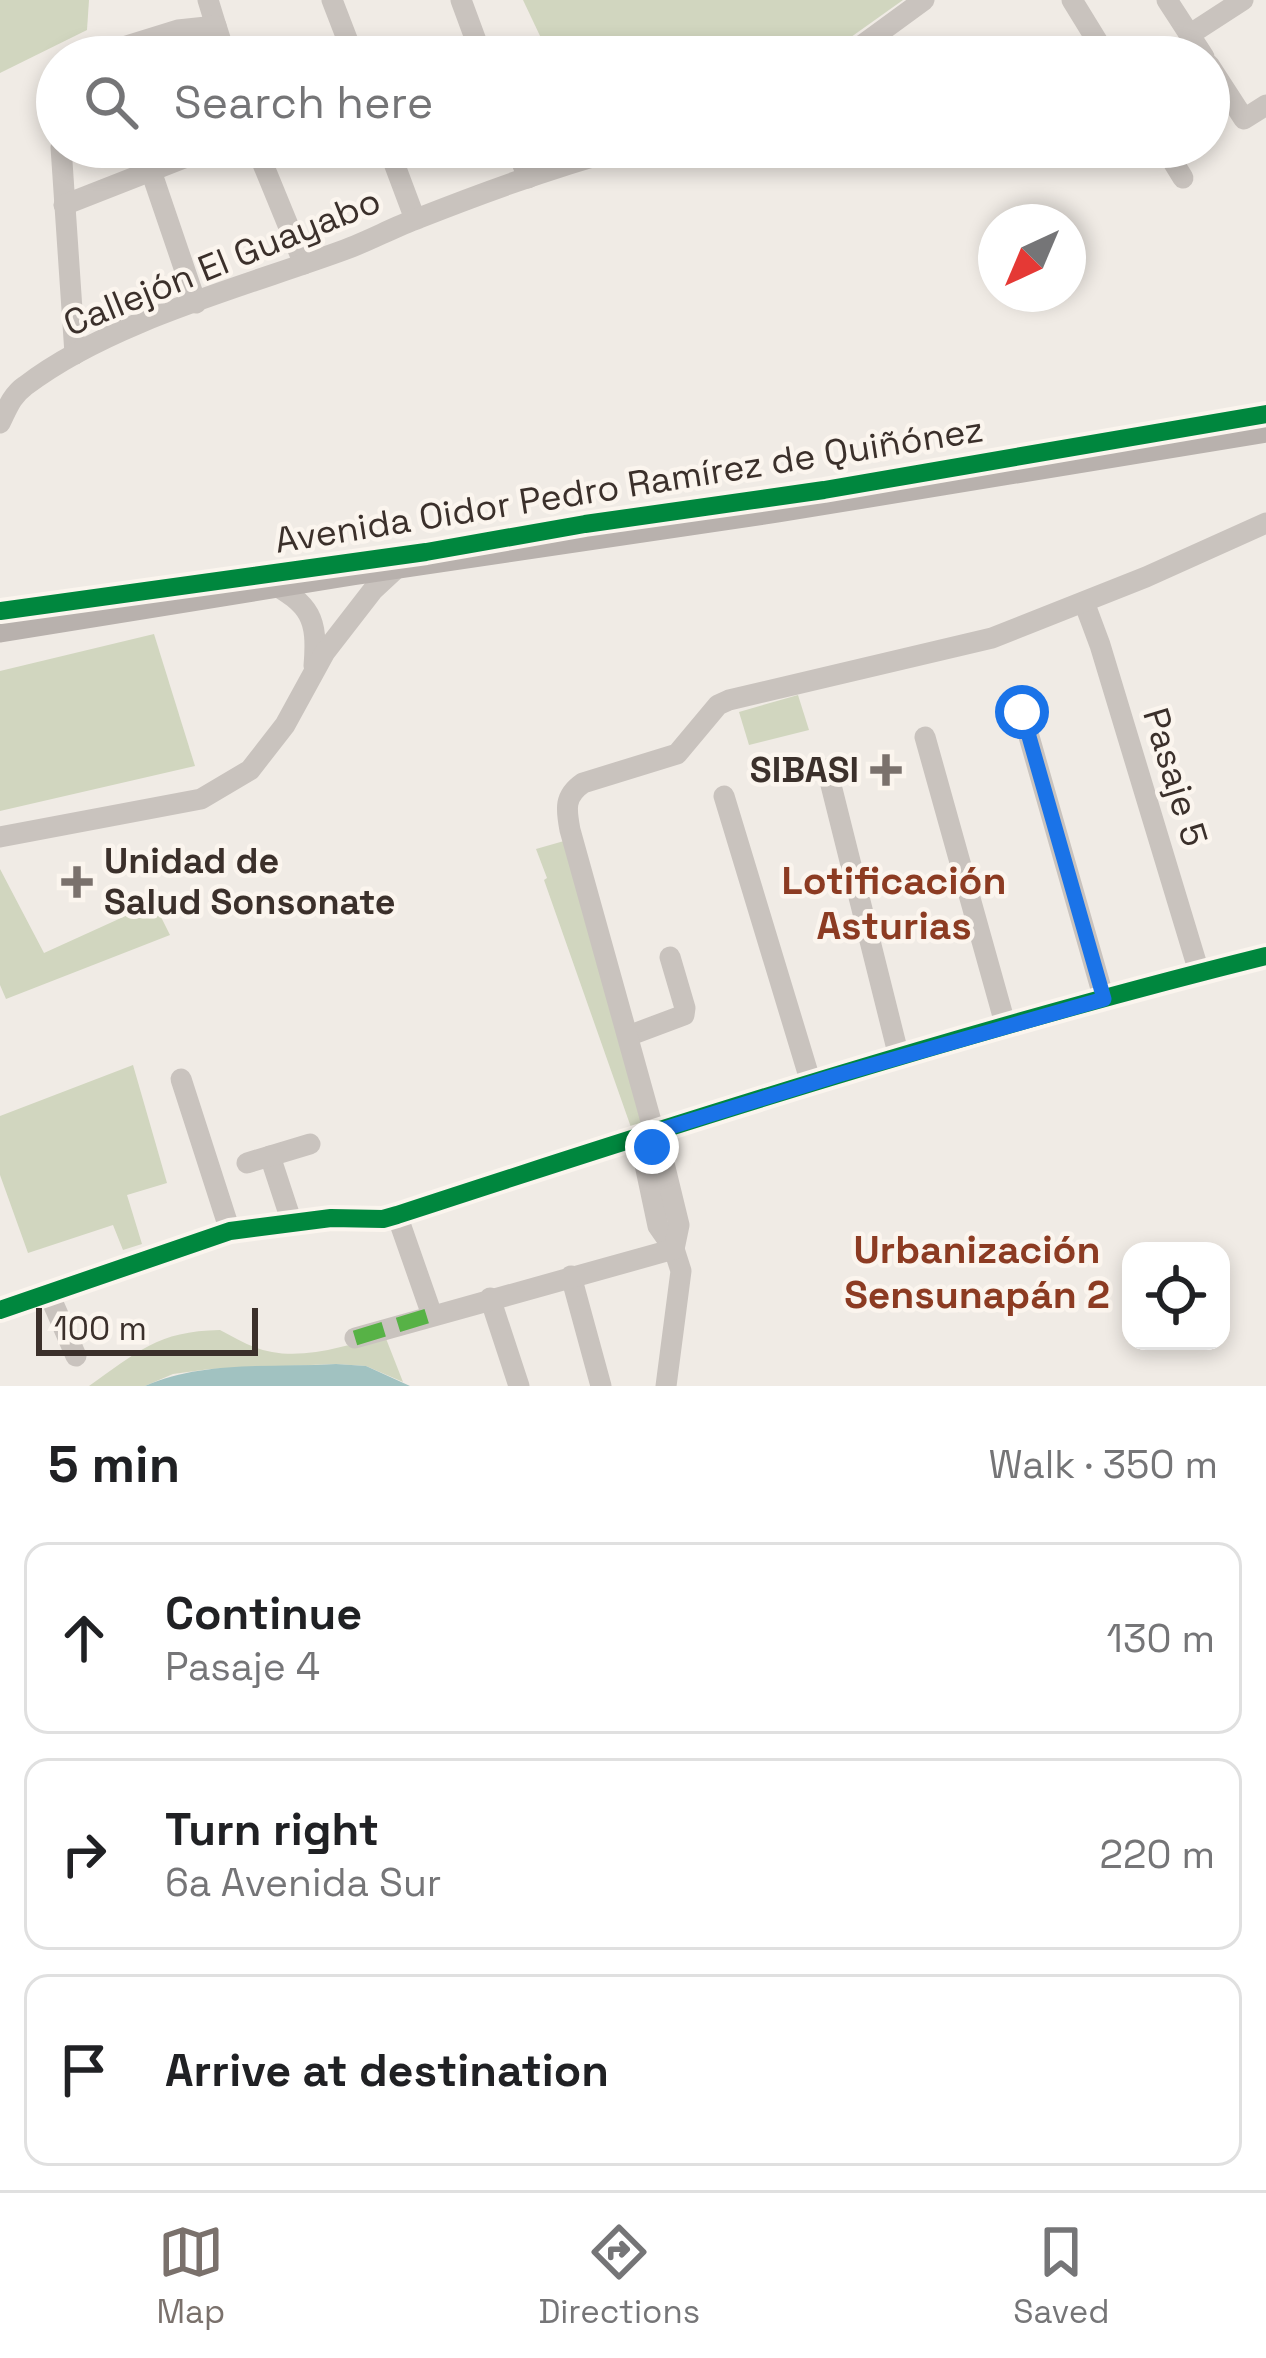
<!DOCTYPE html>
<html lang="en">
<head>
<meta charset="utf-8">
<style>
	body { margin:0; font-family:"Space Grotesk",sans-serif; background:#f6f6f6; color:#202124 }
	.controls { position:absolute; right:36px; bottom:36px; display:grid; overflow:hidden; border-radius:24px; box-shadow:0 6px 18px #0003 }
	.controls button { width:108px; height:108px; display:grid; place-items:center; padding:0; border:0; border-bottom:3px solid #e0e0e0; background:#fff; color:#202124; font:60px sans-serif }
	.compass { position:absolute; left:978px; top:204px; width:108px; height:108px; border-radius:50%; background:#fff; box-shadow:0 6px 18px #0003; rotate:224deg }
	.scale { position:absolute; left:36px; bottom:30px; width:222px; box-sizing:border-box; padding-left:12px; border:6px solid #3b302b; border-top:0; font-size:33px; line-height:42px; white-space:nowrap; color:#3b302b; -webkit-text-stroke:9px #fbf5ee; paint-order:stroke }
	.stop { position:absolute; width:36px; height:36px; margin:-27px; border:9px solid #1a73e8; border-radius:50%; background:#fff }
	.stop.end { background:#1a73e8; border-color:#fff; box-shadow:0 3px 12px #0008 }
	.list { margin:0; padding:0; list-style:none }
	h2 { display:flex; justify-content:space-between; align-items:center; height:156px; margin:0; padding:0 48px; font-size:51px }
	h2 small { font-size:39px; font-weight:400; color:#757577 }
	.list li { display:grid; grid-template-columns:78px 1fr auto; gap:36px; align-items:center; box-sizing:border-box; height:192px; margin:0 24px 24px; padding:0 24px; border:3px solid #e0e0e0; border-radius:24px }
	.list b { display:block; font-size:45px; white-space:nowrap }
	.list p { margin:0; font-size:39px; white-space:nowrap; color:#757577 }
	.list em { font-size:39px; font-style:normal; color:#757577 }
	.icon { flex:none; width:66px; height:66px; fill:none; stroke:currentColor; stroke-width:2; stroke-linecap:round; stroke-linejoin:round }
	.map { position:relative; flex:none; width:1266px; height:1386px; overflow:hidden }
	.search { position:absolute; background:#fff; box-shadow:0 6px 18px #0003; left:36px; right:36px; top:36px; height:132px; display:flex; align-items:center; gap:30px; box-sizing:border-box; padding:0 42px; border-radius:66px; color:#757577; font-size:45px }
	.sheet { height:804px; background:#fff }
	nav { display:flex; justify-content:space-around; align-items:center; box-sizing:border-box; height:168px; border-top:3px solid #e0e0e0; background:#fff; font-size:33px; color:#757577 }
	nav a { display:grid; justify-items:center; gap:6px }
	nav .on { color:#7a716c }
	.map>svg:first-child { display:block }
</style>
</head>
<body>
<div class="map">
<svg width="1266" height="1386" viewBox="0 0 1266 1386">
	<rect width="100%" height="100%" fill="#f0ebe5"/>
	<g fill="#d1d6bf">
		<polygon points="0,0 89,0 87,30 0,73"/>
		<polygon points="523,0 903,0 823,57 550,57"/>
		<polygon points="154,634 195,766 0,811 0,671"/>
		<polygon points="798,695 809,730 749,745 739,712"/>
		<polygon points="564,841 652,1129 633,1133 544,880 547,878 536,849"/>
		<polygon points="0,869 44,953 154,903 170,935 6,999 0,985"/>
		<polygon points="133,1065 167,1183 127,1195 142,1244 123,1250 113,1225 28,1253 0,1175 0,1116"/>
		<path d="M220,1330C237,1339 253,1349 272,1352C309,1359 350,1344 385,1336L403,1382L366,1366L336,1364L210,1369L173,1374L145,1386H89C138,1352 157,1331 220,1330Z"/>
	</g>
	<path fill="#a1c2c1" d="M336,1364L366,1366L410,1386H145C205,1360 272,1368 336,1364Z"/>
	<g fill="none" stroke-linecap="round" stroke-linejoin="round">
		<g stroke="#c9c3be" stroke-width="21">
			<polyline points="208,0 216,26"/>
			<polyline points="332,0 354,57"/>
			<polyline points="461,0 482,57"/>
			<polyline points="1072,0 1107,57"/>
			<polyline points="1167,0 1204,57"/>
			<polyline points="1189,35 1243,0"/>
			<polyline points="91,57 178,30 216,26 226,57"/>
			<polyline points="846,57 924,0"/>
			<polyline points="1209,65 1244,119 1266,105"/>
			<polyline points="61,147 75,354"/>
			<polyline points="256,147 304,264"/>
			<polyline points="388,147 415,219"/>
			<polyline points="516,147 528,178"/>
			<polyline points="1164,147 1183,178"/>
			<polyline points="151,171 196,303"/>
			<polyline points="64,205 212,147"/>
			<path d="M0,423C7,409 12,395 25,386C110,321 243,287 344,250C369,241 394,227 419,218C487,191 556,166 627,147"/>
			<path d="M268,581C311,605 318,618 314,666"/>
			<polyline points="1084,602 1100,645 1199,972"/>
			<polyline points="1022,712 1104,999"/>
			<polyline points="925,737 1006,1027"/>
			<polyline points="827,769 899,1057"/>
			<polyline points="724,796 811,1083"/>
			<polyline points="0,837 201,799 250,770 285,725 325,652 373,590 401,564"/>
			<polyline points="628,1036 684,1015 685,1008 670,957"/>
			<polyline points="181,1079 230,1231"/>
			<path d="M654,1132L570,830C566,809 564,796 583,783L677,754L718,705L729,700L992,638L1146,577L1266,523"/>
			<polyline points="652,1147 643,1155 658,1226 674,1249 681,1271 666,1386"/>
			<polyline points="270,1156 292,1223"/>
			<polyline points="247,1163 310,1144"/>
			<polyline points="397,1215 432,1315"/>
			<polyline points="571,1276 601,1386"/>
			<polyline points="49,1294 76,1356"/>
			<polyline points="490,1298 519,1386"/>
			<path d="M0,1310L230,1231L331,1218L383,1219L397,1215C684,1121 972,1029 1266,956"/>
			<polyline points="355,1338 674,1249 679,1225 661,1151 652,1147"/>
		</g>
		<polyline stroke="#b8b1ad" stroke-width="27" points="0,629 352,572 778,509 1266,429"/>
		<polyline stroke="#57b246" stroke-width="15" stroke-dasharray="30 15" stroke-linecap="butt" points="355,1338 427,1316"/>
		<g stroke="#fbf5ee" stroke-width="26">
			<g id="cycleway">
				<polyline points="0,611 426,552 585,524 824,490 1266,414"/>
				<path d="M0,1310L230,1231L331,1218L383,1219L397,1215C684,1121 972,1029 1266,956"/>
			</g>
		</g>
		<use href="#cycleway" stroke="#00873e" stroke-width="18"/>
	</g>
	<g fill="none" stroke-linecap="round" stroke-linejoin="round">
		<polyline stroke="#1a73e8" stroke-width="15" points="652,1147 648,1134 838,1075 1104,999 1022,712"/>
	</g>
	<g fill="#7a716c" stroke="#fbf5ee" stroke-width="4.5">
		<path d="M880 752h12v12h12v12h-12v12h-12v-12h-12v-12h12z"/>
		<path d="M71 864h12v12h12v12h-12v12h-12v-12h-12v-12h12z"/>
	</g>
	<g text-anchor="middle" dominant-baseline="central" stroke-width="9" stroke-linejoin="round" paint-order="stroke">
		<g font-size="36" fill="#3b302b" stroke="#fbf5ee">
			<text transform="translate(222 262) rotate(-22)">Callejón El Guayabo</text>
			<text transform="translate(629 485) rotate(-9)">Avenida Oidor Pedro Ramírez de Quiñónez</text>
			<text transform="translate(1175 777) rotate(73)">Pasaje 5</text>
		</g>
		<g font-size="36" font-weight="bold" fill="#3b302b" stroke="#fbf5ee" text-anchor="end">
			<text x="859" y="770">SIBASI</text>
			<text x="104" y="861" text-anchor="start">Unidad de<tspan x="104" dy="41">Salud Sonsonate</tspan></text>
		</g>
		<g font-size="39" font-weight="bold" fill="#8c3b22" stroke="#fbf5ee">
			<text x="894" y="880">Lotificación<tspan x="894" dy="45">Asturias</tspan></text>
			<text x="977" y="1249">Urbanización<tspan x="977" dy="45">Sensunapán 2</tspan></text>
		</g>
	</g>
</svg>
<div class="controls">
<button><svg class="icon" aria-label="locate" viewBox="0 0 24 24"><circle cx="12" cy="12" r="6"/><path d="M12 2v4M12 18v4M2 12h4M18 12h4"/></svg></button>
</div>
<svg class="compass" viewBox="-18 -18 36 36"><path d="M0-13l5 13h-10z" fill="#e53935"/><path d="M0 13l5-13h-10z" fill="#757577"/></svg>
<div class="scale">100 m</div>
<div class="stop" style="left:1022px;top:712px"></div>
<div class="stop end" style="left:652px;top:1147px"></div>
<div class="search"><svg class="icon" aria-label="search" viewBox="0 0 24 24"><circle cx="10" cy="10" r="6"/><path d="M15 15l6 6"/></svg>Search here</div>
</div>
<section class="sheet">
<h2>5 min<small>Walk · 350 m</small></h2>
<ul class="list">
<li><svg class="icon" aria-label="ahead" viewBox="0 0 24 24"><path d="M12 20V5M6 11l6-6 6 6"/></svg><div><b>Continue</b><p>Pasaje 4</p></div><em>130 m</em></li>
<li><svg class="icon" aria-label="right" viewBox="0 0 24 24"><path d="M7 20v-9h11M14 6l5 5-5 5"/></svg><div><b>Turn right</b><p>6a Avenida Sur</p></div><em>220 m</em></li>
<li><svg class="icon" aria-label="arrive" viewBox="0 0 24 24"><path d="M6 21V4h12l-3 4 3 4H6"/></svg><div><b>Arrive at destination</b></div></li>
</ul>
</section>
<nav>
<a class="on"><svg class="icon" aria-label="map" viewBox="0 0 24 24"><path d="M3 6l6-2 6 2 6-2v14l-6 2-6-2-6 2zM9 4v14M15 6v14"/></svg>Map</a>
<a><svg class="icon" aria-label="directions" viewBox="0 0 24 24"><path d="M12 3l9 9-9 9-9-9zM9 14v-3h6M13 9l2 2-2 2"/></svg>Directions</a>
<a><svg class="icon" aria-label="saved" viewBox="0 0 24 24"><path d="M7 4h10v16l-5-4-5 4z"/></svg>Saved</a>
</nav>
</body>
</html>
